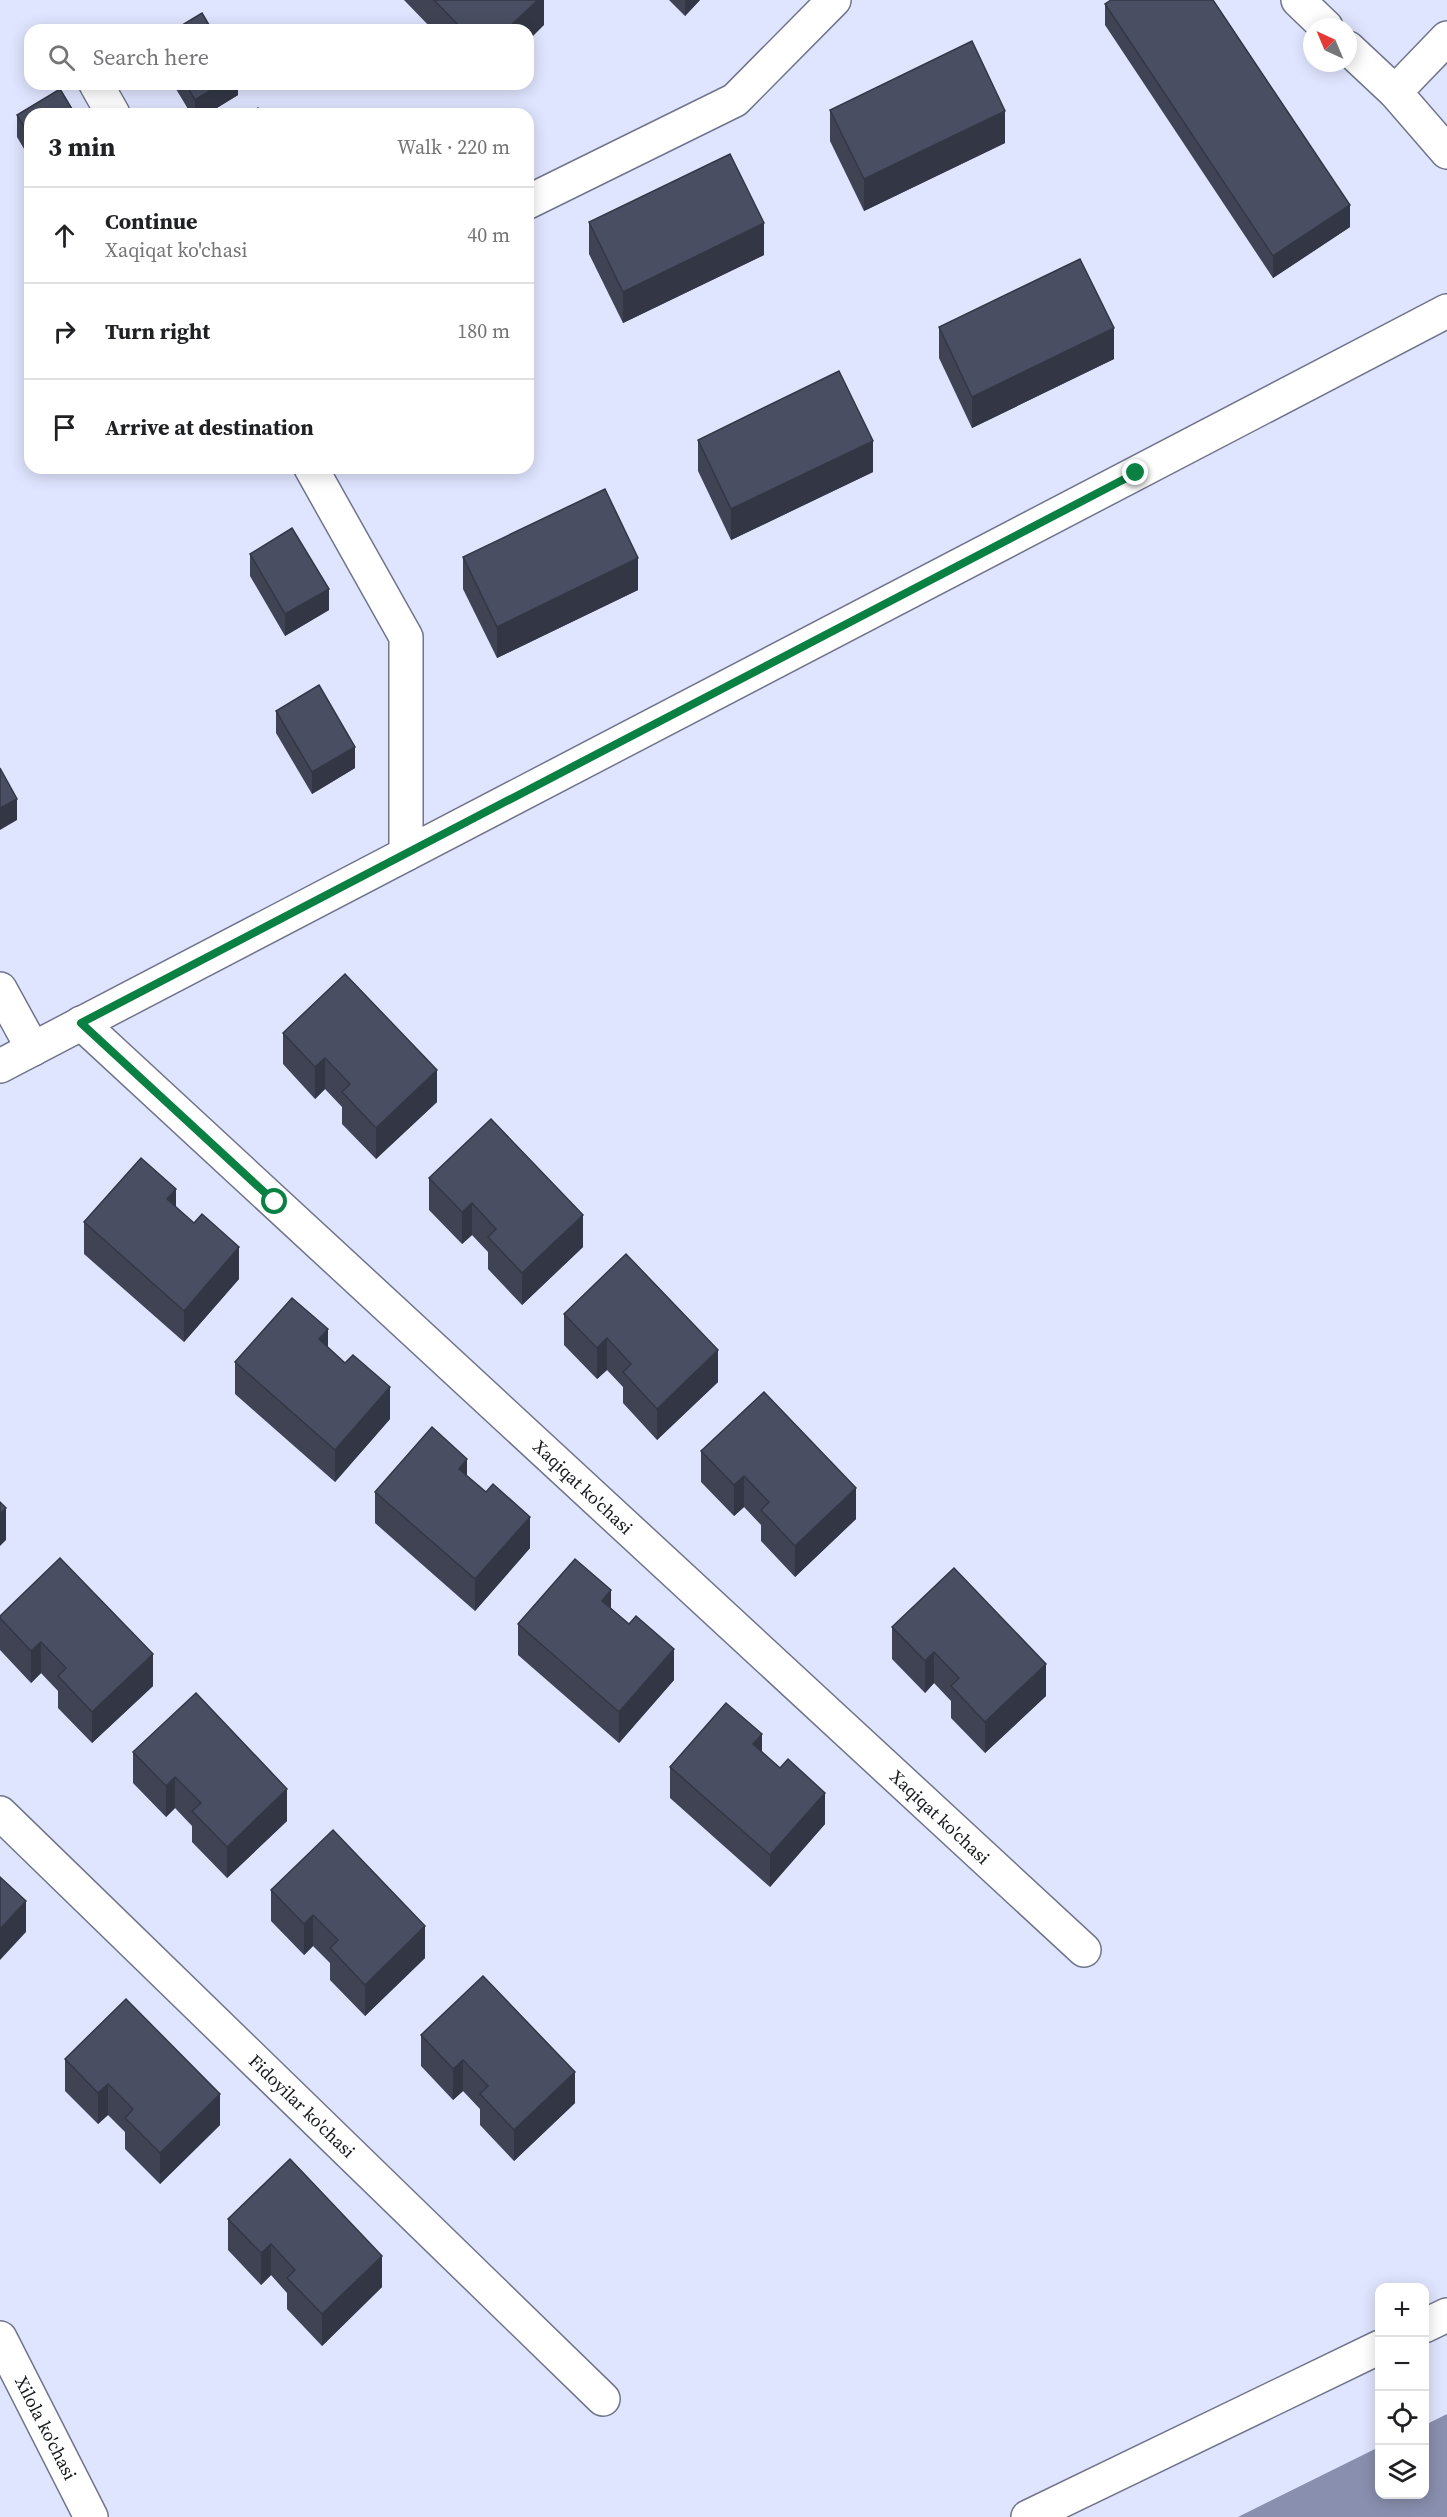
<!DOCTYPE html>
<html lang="en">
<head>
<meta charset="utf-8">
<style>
	body { margin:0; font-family:"Source Serif 4",serif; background:#f2f2f2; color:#202124 }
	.controls { position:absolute; right:18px; bottom:18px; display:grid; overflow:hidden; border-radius:12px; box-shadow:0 3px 15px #0003 }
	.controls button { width:54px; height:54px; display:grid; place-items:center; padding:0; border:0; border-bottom:2px solid #e0e0e0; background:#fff; color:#202124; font:30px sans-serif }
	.compass { position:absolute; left:1303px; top:18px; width:54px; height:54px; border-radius:50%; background:#fff; box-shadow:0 3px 15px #0003; rotate:316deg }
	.stop { position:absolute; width:18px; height:18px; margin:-14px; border:4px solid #0b8043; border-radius:50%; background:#fff }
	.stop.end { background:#0b8043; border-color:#fff; box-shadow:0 2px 6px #0008 }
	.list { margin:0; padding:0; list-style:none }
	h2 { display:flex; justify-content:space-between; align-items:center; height:78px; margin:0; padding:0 24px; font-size:26px }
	h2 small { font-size:20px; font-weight:400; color:#757577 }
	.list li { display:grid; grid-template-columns:39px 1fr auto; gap:18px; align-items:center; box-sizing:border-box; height:96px; padding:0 24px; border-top:2px solid #e0e0e0 }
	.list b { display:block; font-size:22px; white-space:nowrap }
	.list p { margin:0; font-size:20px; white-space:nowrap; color:#757577 }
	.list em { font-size:20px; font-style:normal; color:#757577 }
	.icon { flex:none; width:33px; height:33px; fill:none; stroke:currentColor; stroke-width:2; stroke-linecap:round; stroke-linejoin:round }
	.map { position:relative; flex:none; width:1447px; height:2517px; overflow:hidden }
	.search { position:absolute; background:#fff; box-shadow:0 3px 15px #0003; left:24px; top:24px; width:510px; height:66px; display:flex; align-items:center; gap:15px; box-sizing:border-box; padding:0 21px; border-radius:18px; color:#757577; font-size:22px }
	.panel { position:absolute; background:#fff; box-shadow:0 3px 15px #0003; left:24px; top:108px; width:510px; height:366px; border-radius:18px }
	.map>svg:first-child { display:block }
</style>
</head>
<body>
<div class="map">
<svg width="1447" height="2517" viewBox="0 0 1447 2517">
	<rect width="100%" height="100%" fill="#e0e5ff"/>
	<polygon fill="#898faf" points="1447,2414 1447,2517 1238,2517 1379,2447 1380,2494 1424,2494 1425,2425"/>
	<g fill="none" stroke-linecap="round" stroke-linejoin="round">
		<g stroke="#70758b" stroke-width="36">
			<g id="minor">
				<polyline points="1298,0 1326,27"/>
				<polyline points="1348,48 1395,92 1447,152"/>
				<polyline points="96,84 113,114"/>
				<polyline points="1395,92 1447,38"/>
				<polyline points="528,202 735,100 834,0"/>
				<polyline points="311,468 406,637 406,854"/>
				<polyline points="0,989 33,1049"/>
				<polyline points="81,1023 1084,1950"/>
				<polyline points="0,1066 1447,311"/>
				<polyline points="0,1813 603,2399"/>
				<polyline points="1424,2326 1447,2315"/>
				<polyline points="0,2338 91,2517"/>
				<polyline points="1028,2517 1380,2347"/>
			</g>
		</g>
		<use href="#minor" stroke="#fff" stroke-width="33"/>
	</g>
	<g fill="#3f4354">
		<polygon points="404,0 544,0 544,25 528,30 433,30"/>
		<polygon points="669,0 700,0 685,16"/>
		<polygon points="1105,4 1350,227 1273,278 1105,25"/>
		<polygon points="173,84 238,84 238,95 207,114 191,114"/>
		<polygon points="830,110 1005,143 864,211 830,141"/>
		<polygon points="30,114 30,159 17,137 17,115"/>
		<polygon points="589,222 764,255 623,323 589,254"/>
		<polygon points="939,327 1114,359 972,428 939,358"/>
		<polygon points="698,440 873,472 731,540 698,471"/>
		<polygon points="250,554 329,610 285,636 250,576"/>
		<polygon points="463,557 638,590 497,658 463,589"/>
		<polygon points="276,711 355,768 312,794 276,733"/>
		<polygon points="283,1033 437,1102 376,1159 342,1124 342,1107 325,1089 315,1099 283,1064"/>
		<polygon points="429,1178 583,1247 522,1305 488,1269 488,1252 472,1235 462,1244 429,1210"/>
		<polygon points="176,1207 239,1279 184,1342 84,1254 84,1222"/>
		<polygon points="564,1314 718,1382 657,1440 623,1403 623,1387 607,1370 597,1379 564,1345"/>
		<polygon points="328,1347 345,1363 390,1419 335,1482 235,1394 235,1362"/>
		<polygon points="701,1451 856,1519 795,1577 761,1541 761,1525 744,1507 734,1516 701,1482"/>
		<polygon points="467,1476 530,1548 475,1611 375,1523 375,1492"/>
		<polygon points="611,1608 629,1624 674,1680 619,1743 518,1655 518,1624"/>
		<polygon points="0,1616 153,1686 92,1743 58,1708 58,1691 41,1673 31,1683 0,1650"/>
		<polygon points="892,1627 1046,1696 985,1753 951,1718 951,1701 934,1683 925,1693 892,1659"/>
		<polygon points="133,1752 287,1821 227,1878 192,1842 192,1826 175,1808 166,1817 133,1783"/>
		<polygon points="762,1752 780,1768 825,1824 770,1887 670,1798 670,1767"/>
		<polygon points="271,1890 425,1958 365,2016 330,1980 330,1963 313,1946 304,1955 271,1921"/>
		<polygon points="421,2035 575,2103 514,2161 480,2125 480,2109 463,2091 453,2100 421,2066"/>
		<polygon points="65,2059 220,2125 160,2184 125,2149 125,2132 108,2115 98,2124 65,2091"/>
		<polygon points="228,2219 382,2287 322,2346 287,2309 287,2293 271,2275 261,2285 228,2250"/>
	</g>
	<g fill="#333745">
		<polygon points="538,0 544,0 544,25 528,41 528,30 506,30"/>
		<polygon points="685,0 700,0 685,16"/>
		<polygon points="221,84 238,84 238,95 207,114 195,114 195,100"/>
		<polygon points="1005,111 1005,143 864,211 864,179"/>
		<polygon points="1350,205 1350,227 1273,278 1273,256"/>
		<polygon points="764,223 764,255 623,323 623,292"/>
		<polygon points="1114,328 1114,359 972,428 972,397"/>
		<polygon points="530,341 530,373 528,374 528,342"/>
		<polygon points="873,441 873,472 731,540 731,509"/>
		<polygon points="638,558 638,590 497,658 497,627"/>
		<polygon points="329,589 329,610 285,636 285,614"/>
		<polygon points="355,747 355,768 312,794 312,772"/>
		<polygon points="17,799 17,820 0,830 0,808"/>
		<polygon points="325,1058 325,1089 315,1099 315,1067"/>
		<polygon points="437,1070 437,1102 376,1159 376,1128"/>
		<polygon points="176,1189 176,1220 167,1199"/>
		<polygon points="472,1203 472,1235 462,1244 462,1212"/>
		<polygon points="583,1215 583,1247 522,1305 522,1273"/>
		<polygon points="239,1247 239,1279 184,1342 184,1311"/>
		<polygon points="328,1329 328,1361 319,1339"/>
		<polygon points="607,1338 607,1370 597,1379 597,1348"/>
		<polygon points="718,1350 718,1382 657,1440 657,1409"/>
		<polygon points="390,1387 390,1419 335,1482 335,1450"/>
		<polygon points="467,1459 467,1490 459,1469"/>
		<polygon points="744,1476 744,1507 734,1516 734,1485"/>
		<polygon points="856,1488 856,1519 795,1577 795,1546"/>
		<polygon points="6,1508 6,1540 0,1546 0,1514"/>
		<polygon points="530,1517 530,1548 475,1611 475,1579"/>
		<polygon points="611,1590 611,1622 602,1601"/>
		<polygon points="41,1642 41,1673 31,1683 31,1651"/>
		<polygon points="674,1649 674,1680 619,1743 619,1712"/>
		<polygon points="934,1652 934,1683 925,1693 925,1661"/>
		<polygon points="153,1654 153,1686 92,1743 92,1712"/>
		<polygon points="1046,1664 1046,1696 985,1753 985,1722"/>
		<polygon points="762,1734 762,1766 753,1744"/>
		<polygon points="175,1777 175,1808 166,1817 166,1786"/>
		<polygon points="287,1789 287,1821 227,1878 227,1847"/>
		<polygon points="825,1793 825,1824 770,1887 770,1855"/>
		<polygon points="26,1901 26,1932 0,1960 0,1929"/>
		<polygon points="313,1915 313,1946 304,1955 304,1924"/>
		<polygon points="425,1926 425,1958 365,2016 365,1985"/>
		<polygon points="463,2060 463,2091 453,2100 453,2069"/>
		<polygon points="575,2072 575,2103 514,2161 514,2130"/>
		<polygon points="108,2084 108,2115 98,2124 98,2093"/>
		<polygon points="220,2094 220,2125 160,2184 160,2153"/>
		<polygon points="271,2244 271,2275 261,2285 261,2253"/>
		<polygon points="382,2256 382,2287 322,2346 322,2314"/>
	</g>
	<g fill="#494e62" stroke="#333745" stroke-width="1.5">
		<polygon points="434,0 538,0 506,30 463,30"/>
		<polygon points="1111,0 1213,0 1350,205 1273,256 1105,4"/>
		<polygon points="202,13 212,30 174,30"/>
		<polygon points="972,41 1005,111 864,179 830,110"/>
		<polygon points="186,84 221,84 195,100"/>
		<polygon points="60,89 75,114 30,114 30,137 17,115"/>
		<polygon points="258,108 261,114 248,114"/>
		<polygon points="730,154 764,223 623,292 589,222"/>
		<polygon points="1080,259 1114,328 972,397 939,327"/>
		<polygon points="839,371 873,441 731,509 698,440"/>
		<polygon points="605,489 638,558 497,627 463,557"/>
		<polygon points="292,528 329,589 285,614 250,554"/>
		<polygon points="319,685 355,747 312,772 276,711"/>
		<polygon points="0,768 17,799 0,808"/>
		<polygon points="345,974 437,1070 376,1128 342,1092 350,1084 325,1058 315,1067 283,1033"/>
		<polygon points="491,1119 583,1215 522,1273 488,1237 496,1229 472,1203 462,1212 429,1178"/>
		<polygon points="141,1158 176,1189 167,1199 194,1223 202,1214 239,1247 184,1311 84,1222"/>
		<polygon points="626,1254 718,1350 657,1409 623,1372 631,1364 607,1338 597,1348 564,1314"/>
		<polygon points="292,1298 328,1329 319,1339 345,1363 353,1355 390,1387 335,1450 235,1362"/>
		<polygon points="764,1392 856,1488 795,1546 761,1510 769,1502 744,1476 734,1485 701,1451"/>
		<polygon points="432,1427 467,1459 459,1469 486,1492 493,1484 530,1517 475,1579 375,1492"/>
		<polygon points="0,1502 6,1508 0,1514"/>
		<polygon points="60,1558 153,1654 92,1712 58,1676 66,1668 41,1642 31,1651 0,1618 0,1616"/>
		<polygon points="575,1559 611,1590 602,1601 629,1624 636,1616 674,1649 619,1712 518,1624"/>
		<polygon points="954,1568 1046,1664 985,1722 951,1686 959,1678 934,1652 925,1661 892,1627"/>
		<polygon points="196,1693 287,1789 227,1847 192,1811 201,1803 175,1777 166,1786 133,1752"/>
		<polygon points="726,1703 762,1734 753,1744 780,1768 788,1759 825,1793 770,1855 670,1767"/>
		<polygon points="333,1830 425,1926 365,1985 330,1948 338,1940 313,1915 304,1924 271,1890"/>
		<polygon points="0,1877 26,1901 0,1929"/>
		<polygon points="483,1976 575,2072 514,2130 480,2094 488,2086 463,2060 453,2069 421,2035"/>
		<polygon points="126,1999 220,2094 160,2153 125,2118 133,2109 108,2084 98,2093 65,2059"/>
		<polygon points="290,2159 382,2256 322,2314 287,2278 295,2270 271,2244 261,2253 228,2219"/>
	</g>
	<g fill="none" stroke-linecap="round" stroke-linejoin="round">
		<polyline stroke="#0b8043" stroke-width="8" points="275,1202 81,1023 1136,473"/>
	</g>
	<g text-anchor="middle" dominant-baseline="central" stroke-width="6" stroke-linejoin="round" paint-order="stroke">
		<g font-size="18" fill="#161820" stroke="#fff">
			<text transform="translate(583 1487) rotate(43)">Xaqiqat ko'chasi</text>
			<text transform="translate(940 1817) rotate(43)">Xaqiqat ko'chasi</text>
			<text transform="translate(302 2106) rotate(44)">Fidoyilar ko'chasi</text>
			<text transform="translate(46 2428) rotate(63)">Xilola ko'chasi</text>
		</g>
	</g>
</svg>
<div class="controls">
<button>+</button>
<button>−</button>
<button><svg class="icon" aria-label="locate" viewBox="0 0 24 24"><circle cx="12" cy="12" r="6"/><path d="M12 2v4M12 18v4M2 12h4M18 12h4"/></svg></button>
<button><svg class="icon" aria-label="layers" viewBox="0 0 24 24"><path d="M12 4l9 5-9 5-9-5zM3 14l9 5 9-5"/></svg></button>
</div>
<svg class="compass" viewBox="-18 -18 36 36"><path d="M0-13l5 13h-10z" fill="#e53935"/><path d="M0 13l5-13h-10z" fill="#757577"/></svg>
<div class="stop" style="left:275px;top:1202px"></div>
<div class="stop end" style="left:1136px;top:473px"></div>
<div class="search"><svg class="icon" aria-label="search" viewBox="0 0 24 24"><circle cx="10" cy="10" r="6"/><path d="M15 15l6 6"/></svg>Search here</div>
<section class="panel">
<h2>3 min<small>Walk · 220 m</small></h2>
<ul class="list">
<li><svg class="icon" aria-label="ahead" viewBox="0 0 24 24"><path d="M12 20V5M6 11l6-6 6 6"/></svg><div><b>Continue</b><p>Xaqiqat ko'chasi</p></div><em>40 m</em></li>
<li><svg class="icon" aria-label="right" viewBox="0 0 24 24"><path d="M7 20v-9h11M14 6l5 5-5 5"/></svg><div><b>Turn right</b></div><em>180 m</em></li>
<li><svg class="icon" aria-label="arrive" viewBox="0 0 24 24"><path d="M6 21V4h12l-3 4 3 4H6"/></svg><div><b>Arrive at destination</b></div></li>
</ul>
</section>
</div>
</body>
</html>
